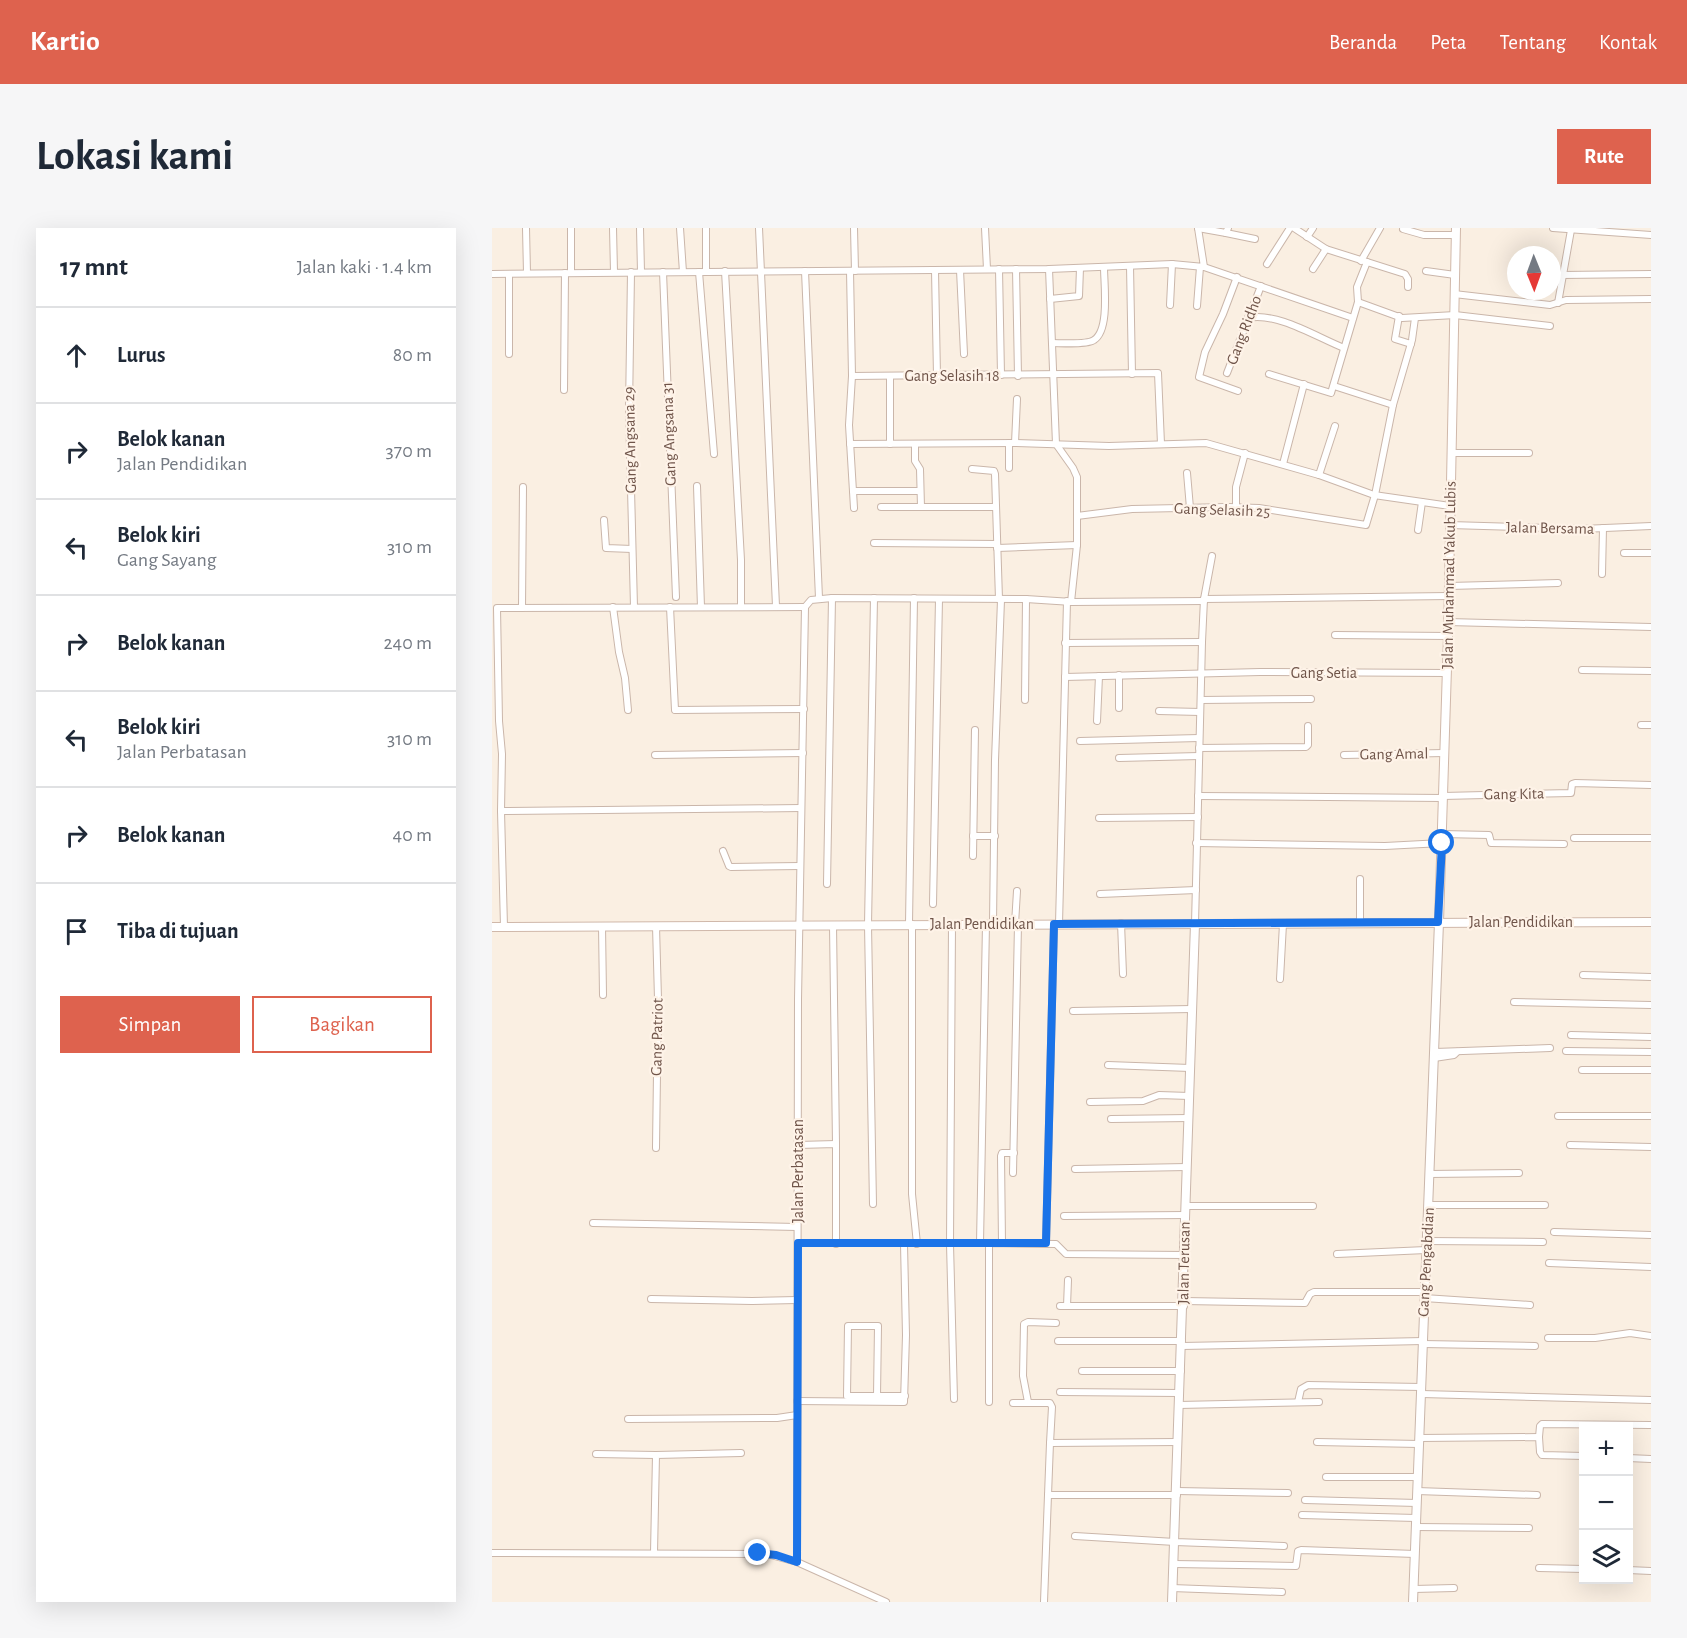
<!DOCTYPE html>
<html lang="id">
<head>
<meta charset="utf-8">
<style>
	body { margin:0; font-family:"Alegreya Sans",sans-serif; background:#f6f6f7; color:#1f2937 }
	.controls { position:absolute; right:18px; bottom:18px; display:grid; overflow:hidden; border-radius:0px; box-shadow:0 6px 24px #0002 }
	.controls button { width:54px; height:54px; display:grid; place-items:center; padding:0; border:0; border-bottom:2px solid #e0e1e3; background:#fff; color:#1f2937; font:30px sans-serif }
	.compass { position:absolute; left:1015px; top:18px; width:54px; height:54px; border-radius:50%; background:#fff; box-shadow:0 6px 24px #0002; rotate:179deg }
	.stop { position:absolute; width:18px; height:18px; margin:-14px; border:4px solid #1a73e8; border-radius:50%; background:#fff }
	.stop.end { background:#1a73e8; border-color:#fff; box-shadow:0 2px 6px #0008 }
	.list { margin:0; padding:0; list-style:none }
	h2 { display:flex; justify-content:space-between; align-items:center; height:78px; margin:0; padding:0 24px; font-size:26px }
	h2 small { font-size:20px; font-weight:400; color:#747a83 }
	.list li { display:grid; grid-template-columns:39px 1fr auto; gap:18px; align-items:center; box-sizing:border-box; height:96px; padding:0 24px; border-top:2px solid #e0e1e3 }
	.list b { display:block; font-size:22px; white-space:nowrap }
	.list p { margin:0; font-size:20px; white-space:nowrap; color:#747a83 }
	.list em { font-size:20px; font-style:normal; color:#747a83 }
	.actions { display:flex; gap:12px; padding:18px 24px }
	.actions a { flex:1; padding:14px 0; border:2px solid #de624e; border-radius:0px; text-align:center; font-size:21px; color:#de624e }
	.actions .main { background:#de624e; color:#fff }
	.icon { flex:none; width:33px; height:33px; fill:none; stroke:currentColor; stroke-width:2; stroke-linecap:round; stroke-linejoin:round }
	.map { position:relative; flex:none; width:1159px; height:1374px; overflow:hidden; border-radius:0px }
	header { display:flex; align-items:center; gap:36px; box-sizing:border-box; height:84px; padding:0 30px; background:#de624e; color:#fff }
	header strong { font-size:28px }
	nav { display:flex; gap:33px; margin-inline-start:auto; font-size:21px }
	.intro { display:flex; align-items:center; justify-content:space-between; box-sizing:border-box; height:144px; padding:0 36px }
	h1 { margin:0; font-size:42px }
	.button { padding:15px 27px; border-radius:0px; background:#de624e; color:#fff; font-size:21px; font-weight:700 }
	main { display:flex; gap:36px; padding:0 36px }
	aside { flex:1; background:#fff; border-radius:0px; box-shadow:0 6px 24px #0002 }
	.map>svg:first-child { display:block }
</style>
</head>
<body>
<header>
<strong>Kartio</strong>
<nav><a>Beranda</a><a>Peta</a><a>Tentang</a><a>Kontak</a></nav>
</header>
<div class="intro"><h1>Lokasi kami</h1><a class="button">Rute</a></div>
<main>
<aside>
<h2>17 mnt<small>Jalan kaki · 1.4 km</small></h2>
<ul class="list">
<li><svg class="icon" aria-label="ahead" viewBox="0 0 24 24"><path d="M12 20V5M6 11l6-6 6 6"/></svg><div><b>Lurus</b></div><em>80 m</em></li>
<li><svg class="icon" aria-label="right" viewBox="0 0 24 24"><path d="M7 20v-9h11M14 6l5 5-5 5"/></svg><div><b>Belok kanan</b><p>Jalan Pendidikan</p></div><em>370 m</em></li>
<li><svg class="icon" aria-label="left" viewBox="0 0 24 24"><path d="M17 20v-9H6M10 6l-5 5 5 5"/></svg><div><b>Belok kiri</b><p>Gang Sayang</p></div><em>310 m</em></li>
<li><svg class="icon" aria-label="right" viewBox="0 0 24 24"><path d="M7 20v-9h11M14 6l5 5-5 5"/></svg><div><b>Belok kanan</b></div><em>240 m</em></li>
<li><svg class="icon" aria-label="left" viewBox="0 0 24 24"><path d="M17 20v-9H6M10 6l-5 5 5 5"/></svg><div><b>Belok kiri</b><p>Jalan Perbatasan</p></div><em>310 m</em></li>
<li><svg class="icon" aria-label="right" viewBox="0 0 24 24"><path d="M7 20v-9h11M14 6l5 5-5 5"/></svg><div><b>Belok kanan</b></div><em>40 m</em></li>
<li><svg class="icon" aria-label="arrive" viewBox="0 0 24 24"><path d="M6 21V4h12l-3 4 3 4H6"/></svg><div><b>Tiba di tujuan</b></div></li>
</ul>
<div class="actions"><a class="main">Simpan</a><a>Bagikan</a></div>
</aside>
<div class="map">
<svg width="1159" height="1374" viewBox="0 0 1159 1374">
	<rect width="100%" height="100%" fill="#faefe2"/>
	<g fill="none" stroke-linecap="round" stroke-linejoin="round">
		<g stroke="#cab6aa" stroke-width="8">
			<g id="minor">
				<polyline points="34,0 35,45"/>
				<polyline points="79,0 79,45"/>
				<polyline points="121,0 122,44"/>
				<polyline points="148,0 149,44"/>
				<polyline points="188,0 191,44"/>
				<polyline points="214,0 214,44"/>
				<polyline points="267,0 284,378"/>
				<polyline points="362,0 363,43"/>
				<polyline points="493,0 495,41"/>
				<polyline points="706,0 734,5 736,0"/>
				<polyline points="802,0 834,21 913,46 916,51 916,59"/>
				<polyline points="1061,0 1159,7"/>
				<polyline points="911,1 932,7 963,7"/>
				<polyline points="734,5 763,11"/>
				<polyline points="815,9 821,0"/>
				<polyline points="869,33 888,0"/>
				<polyline points="775,36 798,0"/>
				<polyline points="638,38 640,146"/>
				<polyline points="712,39 861,90"/>
				<polyline points="507,41 509,147"/>
				<polyline points="524,41 526,148"/>
				<polyline points="557,41 564,216 581,240 585,249 585,317 579,374"/>
				<polyline points="821,41 834,21"/>
				<polyline points="443,42 445,148"/>
				<polyline points="468,42 472,126"/>
				<polyline points="233,43 249,332 249,379"/>
				<polyline points="313,43 327,370"/>
				<polyline points="358,43 360,148 357,197 362,280"/>
				<polyline points="934,43 963,47"/>
				<polyline points="139,44 137,182 142,379"/>
				<polyline points="171,44 184,369"/>
				<polyline points="207,44 222,226"/>
				<polyline points="0,46 557,41 680,36 712,39 706,0"/>
				<polyline points="1069,47 1159,46"/>
				<polyline points="745,49 731,86 713,124 707,149 746,163"/>
				<polyline points="962,66 1058,77 1074,72 1159,71"/>
				<polyline points="558,71 587,68 588,40"/>
				<polyline points="866,74 910,90 963,87 1058,98"/>
				<polyline points="1066,75 1079,2"/>
				<polyline points="678,77 680,36"/>
				<polyline points="705,78 708,39"/>
				<polyline points="907,88 903,111 919,116"/>
				<path d="M756,90C786,84 824,109 852,120"/>
				<path d="M560,115C569,115 595,117 602,112C618,102 612,56 612,39"/>
				<polyline points="17,126 17,46"/>
				<polyline points="735,145 769,58"/>
				<polyline points="777,146 839,165 866,74 865,59 875,34"/>
				<polyline points="360,148 666,145 669,216"/>
				<polyline points="398,148 398,216"/>
				<polyline points="842,158 901,177"/>
				<polyline points="72,162 73,45"/>
				<polyline points="517,215 517,240"/>
				<polyline points="523,215 525,171"/>
				<polyline points="358,216 523,215 617,218 714,215 827,247 882,267 958,278"/>
				<polyline points="423,216 423,233 428,241 429,279"/>
				<polyline points="960,225 1037,225"/>
				<polyline points="791,236 812,156"/>
				<polyline points="480,241 502,243 503,246 507,371"/>
				<polyline points="695,245 698,280"/>
				<polyline points="827,247 843,198"/>
				<polyline points="205,258 209,379"/>
				<polyline points="361,263 428,263"/>
				<polyline points="389,279 504,279"/>
				<polyline points="744,279 744,259 753,225"/>
				<polyline points="585,288 640,281 736,279 767,280 874,297 883,267 901,177 920,112 923,90"/>
				<polyline points="112,292 114,320 140,321"/>
				<polyline points="958,297 1090,301 1159,298"/>
				<polyline points="926,302 930,274"/>
				<polyline points="382,315 505,316"/>
				<polyline points="505,320 585,317"/>
				<polyline points="1132,325 1159,325"/>
				<polyline points="1110,346 1111,300"/>
				<polyline points="957,358 1066,355"/>
				<polyline points="712,371 957,368"/>
				<polyline points="121,379 127,424 133,450 136,482"/>
				<polyline points="178,379 183,482 312,481"/>
				<polyline points="30,380 31,259"/>
				<polyline points="956,394 1159,399"/>
				<polyline points="843,407 956,408"/>
				<polyline points="573,415 710,414"/>
				<polyline points="1090,442 1159,443"/>
				<polyline points="627,447 627,480"/>
				<polyline points="573,449 768,444 955,445"/>
				<polyline points="533,472 534,371"/>
				<polyline points="709,472 819,471"/>
				<polyline points="667,483 708,484"/>
				<polyline points="605,493 607,448"/>
				<polyline points="1149,497 1159,497"/>
				<polyline points="588,513 707,510"/>
				<polyline points="707,520 814,519 816,517 816,498"/>
				<polyline points="163,527 311,525"/>
				<polyline points="852,527 952,525"/>
				<polyline points="627,530 707,528"/>
				<polyline points="706,568 951,570"/>
				<polyline points="951,568 1079,565 1080,556 1083,555 1159,557"/>
				<polyline points="9,583 309,580"/>
				<polyline points="607,590 706,589"/>
				<polyline points="950,606 997,607 999,615 1072,616"/>
				<polyline points="481,608 503,608"/>
				<polyline points="1082,610 1159,610"/>
				<polyline points="704,615 893,618 950,615"/>
				<polyline points="231,623 237,638 239,639 308,638"/>
				<polyline points="481,628 483,502"/>
				<polyline points="335,656 340,370"/>
				<polyline points="608,666 704,662"/>
				<polyline points="441,676 447,371"/>
				<polyline points="629,695 631,746"/>
				<polyline points="868,695 868,651"/>
				<polyline points="417,696 422,370"/>
				<polyline points="420,696 420,966 425,1016"/>
				<polyline points="460,696 458,1016 462,1171"/>
				<polyline points="501,696 503,532 509,372"/>
				<polyline points="523,696 525,663"/>
				<polyline points="567,696 575,373"/>
				<polyline points="703,696 710,414 712,371 720,328"/>
				<polyline points="341,697 344,916"/>
				<polyline points="110,698 111,767"/>
				<polyline points="12,699 9,583 10,526 7,493 5,380 313,379"/>
				<polyline points="1091,747 1159,749"/>
				<polyline points="788,751 791,696"/>
				<polyline points="1022,774 1159,777"/>
				<polyline points="581,783 700,781"/>
				<polyline points="1079,807 1159,809"/>
				<polyline points="1074,823 1159,824"/>
				<polyline points="943,824 1058,820"/>
				<polyline points="942,830 962,827 965,824"/>
				<polyline points="616,837 698,840"/>
				<polyline points="1090,842 1159,842"/>
				<polyline points="598,874 651,873 667,867 697,868"/>
				<polyline points="1066,888 1159,888"/>
				<polyline points="619,891 697,890"/>
				<polyline points="306,917 344,916 344,1016"/>
				<polyline points="1078,917 1159,919"/>
				<polyline points="164,920 166,771 164,698"/>
				<polyline points="583,941 695,939"/>
				<polyline points="521,945 526,696"/>
				<polyline points="937,946 1027,945"/>
				<polyline points="381,976 376,697 382,370"/>
				<polyline points="938,977 1053,977"/>
				<polyline points="694,978 821,978"/>
				<polyline points="572,988 693,987"/>
				<polyline points="101,995 305,999"/>
				<polyline points="1062,1004 1159,1007"/>
				<polyline points="934,1013 1051,1014"/>
				<polyline points="306,1015 491,1015"/>
				<polyline points="488,1015 494,696"/>
				<polyline points="510,1015 509,928 510,925 522,925"/>
				<polyline points="554,1015 562,696"/>
				<polyline points="845,1026 934,1022"/>
				<polyline points="1057,1035 1159,1039"/>
				<polyline points="932,1070 1038,1077"/>
				<polyline points="159,1071 260,1073 305,1072"/>
				<polyline points="692,1073 813,1075 818,1066 822,1064 932,1064"/>
				<polyline points="568,1078 692,1078"/>
				<polyline points="575,1078 576,1052"/>
				<polyline points="1056,1110 1103,1110 1138,1105 1159,1108"/>
				<polyline points="566,1113 690,1113"/>
				<polyline points="931,1116 1043,1118"/>
				<polyline points="690,1118 931,1113"/>
				<polyline points="590,1143 689,1143"/>
				<polyline points="568,1164 687,1165"/>
				<polyline points="930,1166 1159,1172"/>
				<polyline points="385,1168 386,1098 356,1098 355,1168 413,1168"/>
				<polyline points="305,1173 412,1174 414,1107 412,1016"/>
				<polyline points="497,1174 497,1015 564,1016 574,1026 692,1027"/>
				<polyline points="536,1174 531,1148 532,1096 536,1094 564,1095"/>
				<polyline points="806,1174 809,1161 816,1157 929,1159"/>
				<polyline points="521,1175 558,1175 560,1179 558,1215 686,1214"/>
				<polyline points="687,1177 827,1174"/>
				<polyline points="136,1191 285,1190 305,1187"/>
				<polyline points="1047,1209 1048,1198 1050,1196 1159,1197"/>
				<polyline points="928,1210 1047,1209 1048,1224 1050,1227 1092,1228"/>
				<polyline points="825,1214 927,1216"/>
				<polyline points="558,1215 556,1267 685,1267"/>
				<polyline points="104,1226 164,1227"/>
				<polyline points="1136,1230 1159,1231"/>
				<polyline points="834,1249 926,1249"/>
				<polyline points="685,1263 796,1265"/>
				<polyline points="925,1263 1045,1267"/>
				<polyline points="813,1272 925,1275"/>
				<polyline points="810,1287 924,1290"/>
				<polyline points="924,1299 1037,1300"/>
				<polyline points="583,1308 683,1314 792,1318"/>
				<polyline points="0,1325 275,1326 305,1334 394,1374"/>
				<polyline points="162,1325 164,1227 249,1225"/>
				<polyline points="305,1334 306,772 313,379 319,372 340,370 534,371 580,374 712,373"/>
				<polyline points="682,1336 804,1338 806,1323 809,1322 923,1326"/>
				<polyline points="1047,1340 1092,1341"/>
				<polyline points="1136,1342 1159,1343"/>
				<polyline points="680,1360 790,1364"/>
				<polyline points="922,1361 962,1360"/>
				<polyline points="552,1374 556,1267"/>
			</g>
		</g>
		<g stroke="#cab6aa" stroke-width="10">
			<g id="tertiary">
				<polyline points="680,1374 703,696"/>
				<polyline points="921,1374 947,694"/>
			</g>
		</g>
		<g stroke="#d0b8aa" stroke-width="10">
			<g id="secondary">
				<polyline points="947,694 956,408 964,0"/>
				<polyline points="0,699 1159,694"/>
			</g>
		</g>
		<use href="#minor" stroke="#fff" stroke-width="6"/>
		<use href="#tertiary" stroke="#fff" stroke-width="8"/>
		<use href="#secondary" stroke="#fff" stroke-width="8"/>
	</g>
	<g fill="none" stroke-linecap="round" stroke-linejoin="round">
		<polyline stroke="#1a73e8" stroke-width="8" points="266,1325 284,1327 305,1334 306,1015 554,1015 562,696 946,694 950,615"/>
	</g>
	<g text-anchor="middle" dominant-baseline="central" stroke-width="4.5" stroke-linejoin="round" paint-order="stroke">
		<g font-size="16" fill="#70554a" stroke="#fef3e8">
			<text transform="translate(752 102) rotate(-69)">Gang Ridho</text>
			<text x="460" y="148">Gang Selasih 18</text>
			<text transform="translate(177 206) rotate(-92)">Gang Angsana 31</text>
			<text transform="translate(138 212) rotate(-91)">Gang Angsana 29</text>
			<text transform="translate(730 282) rotate(2)">Gang Selasih 25</text>
			<text transform="translate(1058 300) rotate(1)">Jalan Bersama</text>
			<text transform="translate(957 347) rotate(-89)">Jalan Muhammad Yakub Lubis</text>
			<text x="832" y="445">Gang Setia</text>
			<text transform="translate(902 526) rotate(-1)">Gang Amal</text>
			<text transform="translate(1022 566) rotate(-1)">Gang Kita</text>
			<text x="1029" y="694">Jalan Pendidikan</text>
			<text x="490" y="696">Jalan Pendidikan</text>
			<text transform="translate(165 809) rotate(-89)">Gang Patriot</text>
			<text transform="translate(306 943) rotate(-90)">Jalan Perbatasan</text>
			<text transform="translate(934 1034) rotate(-87)">Gang Pengabdian</text>
			<text transform="translate(692 1035) rotate(-89)">Jalan Terusan</text>
		</g>
	</g>
</svg>
<div class="controls">
<button>+</button>
<button>−</button>
<button><svg class="icon" aria-label="layers" viewBox="0 0 24 24"><path d="M12 4l9 5-9 5-9-5zM3 14l9 5 9-5"/></svg></button>
</div>
<svg class="compass" viewBox="-18 -18 36 36"><path d="M0-13l5 13h-10z" fill="#e53935"/><path d="M0 13l5-13h-10z" fill="#747a83"/></svg>
<div class="stop" style="left:950px;top:615px"></div>
<div class="stop end" style="left:266px;top:1325px"></div>
</div>
</main>
</body>
</html>
